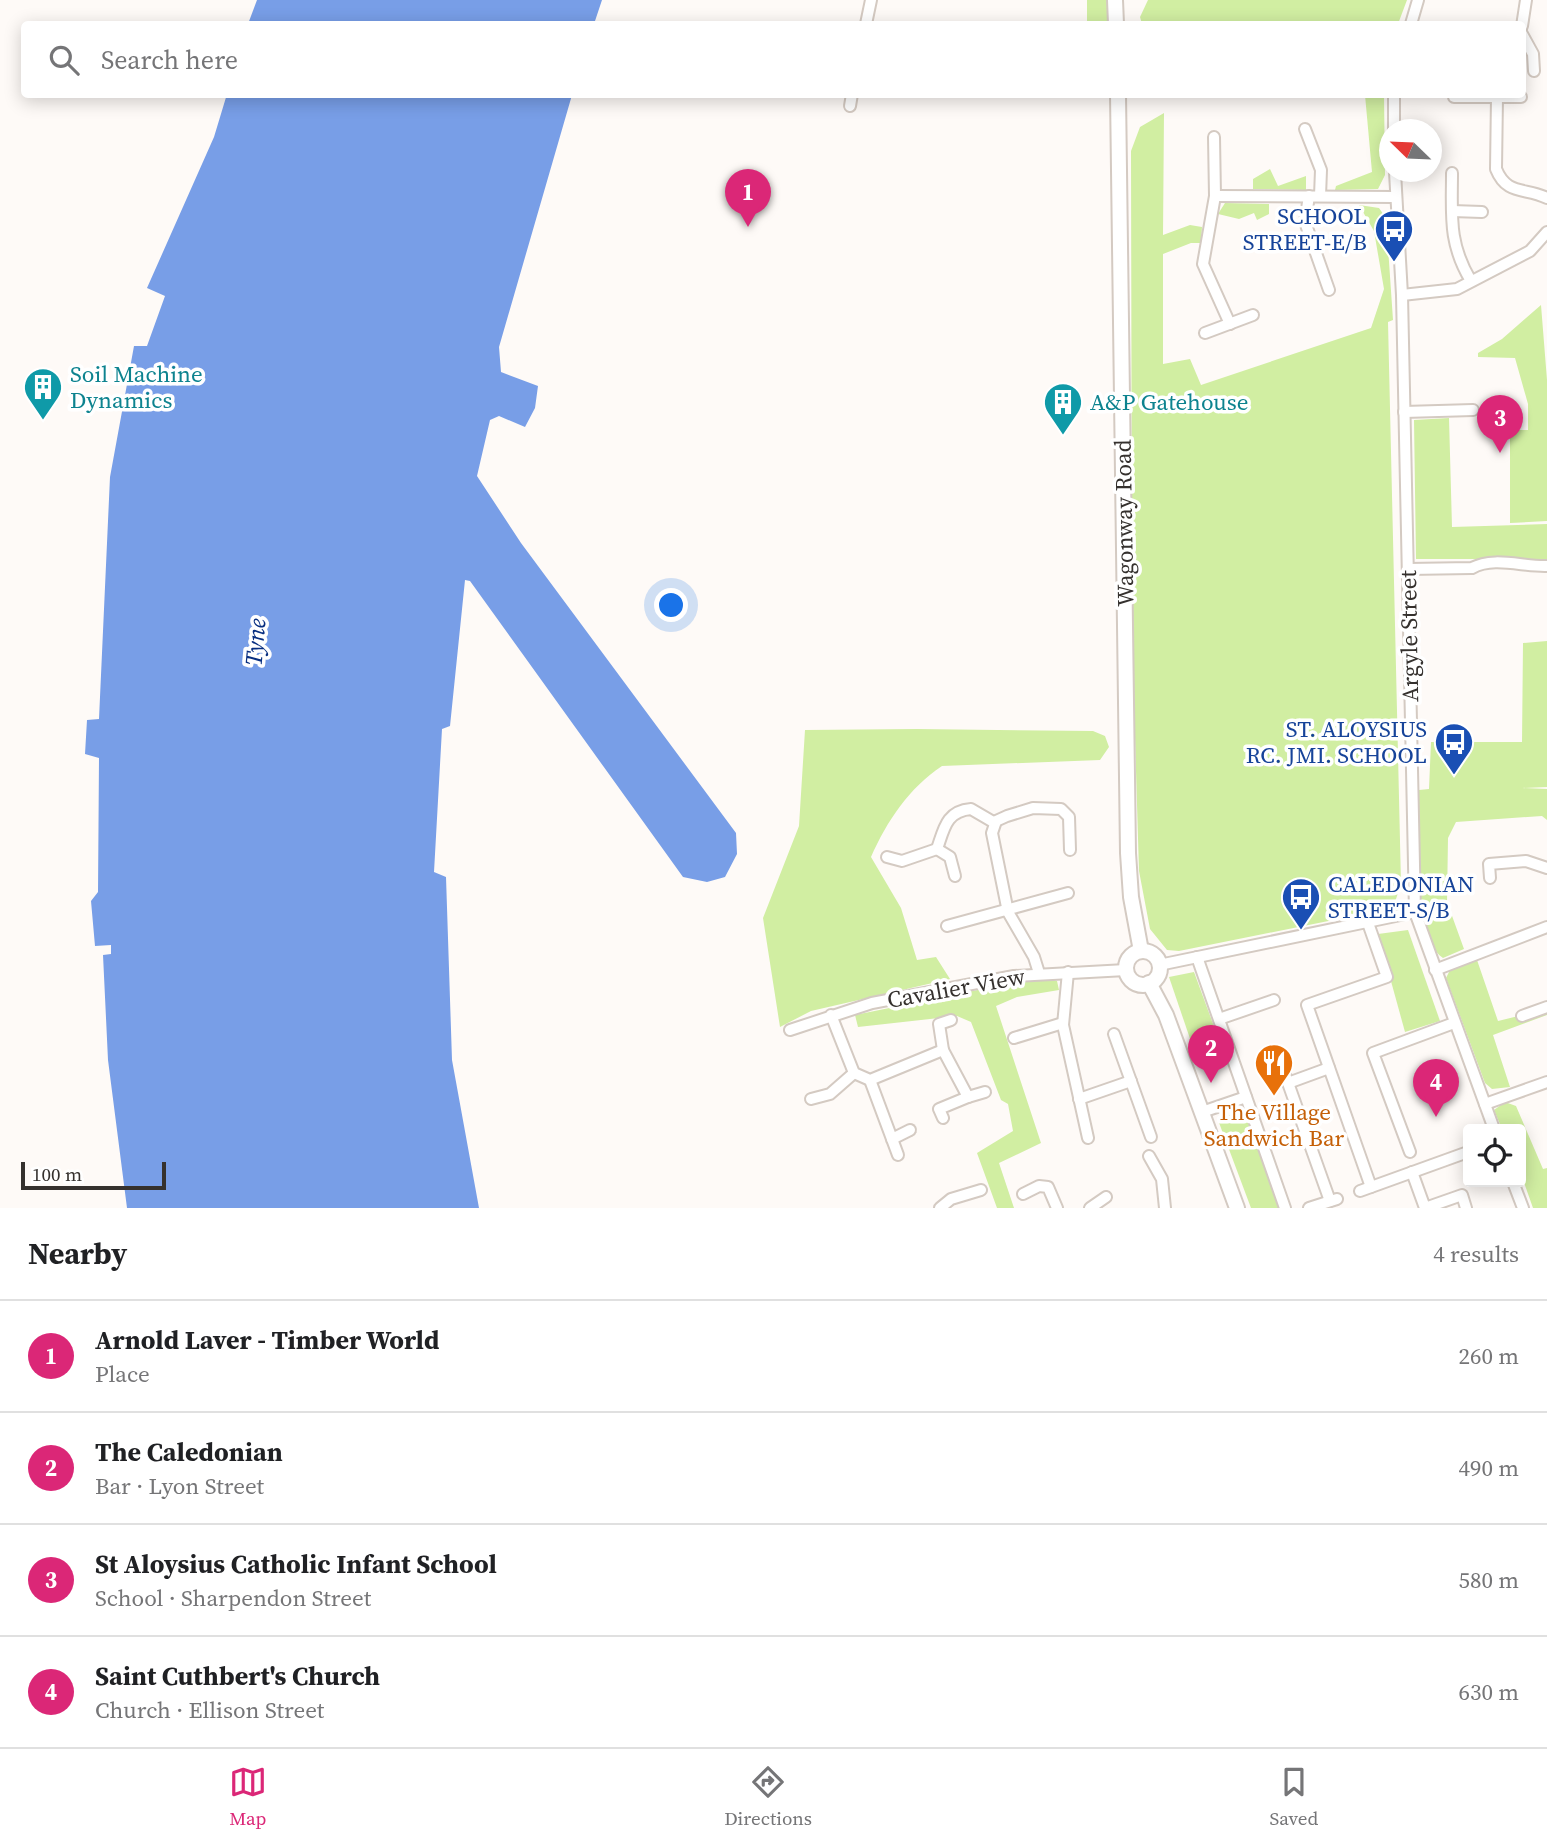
<!DOCTYPE html>
<html lang="en">
<head>
<meta charset="utf-8">
<style>
	body { margin:0; font-family:"Source Serif 4",serif; background:#f2f2f2; color:#202124 }
	.controls { position:absolute; right:21px; bottom:21px; display:grid; overflow:hidden; border-radius:7px; box-shadow:0 4px 18px #0003 }
	.controls button { width:63px; height:63px; display:grid; place-items:center; padding:0; border:0; border-bottom:2px solid #e0e0e0; background:#fff; color:#202124; font:35px sans-serif }
	.compass { position:absolute; left:1379px; top:119px; width:63px; height:63px; border-radius:50%; background:#fff; box-shadow:0 4px 18px #0003; rotate:293deg }
	.scale { position:absolute; left:21px; bottom:18px; width:145px; box-sizing:border-box; padding-left:7px; border:4px solid #35312e; border-top:0; font-size:19px; line-height:24px; white-space:nowrap; color:#35312e; -webkit-text-stroke:5px #fff; paint-order:stroke }
	.you { position:absolute; left:672px; top:606px; width:24px; height:24px; margin:-18px; border:5px solid #fff; border-radius:50%; background:#1a73e8; box-shadow:0 0 0 10px #1a73e833 }
	.badge { display:grid; place-items:center; width:46px; height:46px; border-radius:50%; background:#db2777; color:#fff; font-size:23px; font-weight:700 }
	.pin { position:absolute; translate:-50% -58px; filter:drop-shadow(0 2px 4px #0008) }
	.pin::after { content:''; position:absolute; top:37px; width:24px; height:21px; background:inherit; clip-path:polygon(0 0,100% 0,50% 100%) }
	.list { margin:0; padding:0; list-style:none }
	h2 { display:flex; justify-content:space-between; align-items:center; height:91px; margin:0; padding:0 28px; font-size:30px }
	h2 small { font-size:23px; font-weight:400; color:#757577 }
	.list li { display:grid; grid-template-columns:46px 1fr auto; gap:21px; align-items:center; box-sizing:border-box; height:112px; padding:0 28px; border-top:2px solid #e0e0e0 }
	.list b { display:block; font-size:26px; white-space:nowrap }
	.list p { margin:0; font-size:23px; white-space:nowrap; color:#757577 }
	.list em { font-size:23px; font-style:normal; color:#757577 }
	.icon { flex:none; width:38px; height:38px; fill:none; stroke:currentColor; stroke-width:2; stroke-linecap:round; stroke-linejoin:round }
	.map { position:relative; flex:none; width:1547px; height:1208px; overflow:hidden }
	.search { position:absolute; background:#fff; box-shadow:0 4px 18px #0003; left:21px; right:21px; top:21px; height:77px; display:flex; align-items:center; gap:18px; box-sizing:border-box; padding:0 24px; border-radius:7px; color:#757577; font-size:26px }
	.sheet { height:539px; background:#fff }
	nav { display:flex; justify-content:space-around; align-items:center; box-sizing:border-box; height:98px; border-top:2px solid #e0e0e0; background:#fff; font-size:19px; color:#757577 }
	nav a { display:grid; justify-items:center; gap:4px }
	nav .on { color:#db2777 }
	.map>svg:first-child { display:block }
</style>
</head>
<body>
<div class="map">
<svg width="1547" height="1208" viewBox="0 0 1547 1208">
	<rect width="100%" height="100%" fill="#fefaf7"/>
	<g fill="#d1eea2">
		<polygon points="1087,0 1109,0 1110,24 1087,24"/>
		<polygon points="1148,0 1407,0 1398,24 1142,24 1140,17"/>
		<polygon points="1365,95 1384,95 1385,175 1378,189 1335,190 1336,186 1372,172"/>
		<polygon points="1164,113 1163,235 1190,225 1202,227 1201,243 1191,243 1163,254 1163,364 1190,359 1201,385 1371,328 1384,289 1374,231 1359,205 1379,208 1386,218 1393,320 1388,322 1401,884 1393,908 1179,951 1167,950 1150,929 1139,871 1132,637 1131,151 1140,127"/>
		<polygon points="1270,169 1278,186 1306,176 1306,190 1253,189 1253,179"/>
		<polygon points="1225,203 1269,204 1269,214 1257,220 1254,213 1239,219 1218,214"/>
		<polygon points="1541,305 1547,380 1547,521 1510,523 1510,430 1528,430 1528,404 1515,358 1478,357 1478,353 1502,339"/>
		<polygon points="1449,418 1452,527 1547,524 1547,559 1416,559 1414,420"/>
		<path d="M1547,641V787L1522,788L1547,789V820L1542,816L1456,822L1448,838L1447,902L1464,949L1443,958C1412,939 1419,826 1419,790L1429,789L1431,742H1522L1523,643Z"/>
		<path d="M917,729L1093,731L1105,736L1109,747L1100,760L942,766C909,788 887,821 871,857L901,908L917,960L936,957L950,979L811,1011L780,1027L763,918L799,826L805,730Z"/>
		<polygon points="1408,930 1440,1021 1405,1032 1378,934"/>
		<polygon points="1477,960 1498,1021 1547,1009 1547,1015 1493,1035 1510,1087 1492,1089 1485,1083 1446,978 1450,970"/>
		<polygon points="1194,972 1226,1059 1200,1068 1169,977"/>
		<polygon points="1041,977 1057,981 1059,990 1017,997 996,1006 1041,1143 999,1163 1014,1208 997,1208 977,1153 1013,1131 1008,1104 1001,1100 971,1022 957,1016 858,1027 855,1015"/>
		<polygon points="1505,1102 1516,1106 1543,1169 1547,1168 1547,1208 1533,1208 1521,1174 1521,1129 1502,1129 1494,1110"/>
		<polygon points="1244,1110 1281,1208 1251,1208 1218,1120"/>
	</g>
	<g fill="#789ee7">
		<polygon points="257,0 602,0 594,24 248,24"/>
		<polygon points="227,94 572,95 499,347 501,372 538,386 535,408 525,427 499,416 490,420 477,476 521,543 736,833 737,854 725,877 707,882 683,877 470,581 465,580 450,726 442,729 434,872 446,877 452,1060 479,1208 127,1208 108,1060 103,955 111,954 111,945 95,946 91,901 98,892 99,758 85,754 87,720 99,719 110,477 134,346 147,346 165,296 147,288 214,137"/>
	</g>
	<g fill="none" stroke-linecap="round" stroke-linejoin="round">
		<g stroke="#d4cac2" stroke-width="14">
			<g id="minor">
				<polyline points="866,24 871,0"/>
				<polyline points="1411,24 1418,0"/>
				<polyline points="1522,26 1526,0"/>
				<polyline points="1522,34 1533,54 1534,71"/>
				<polyline points="1394,94 1394,130"/>
				<polyline points="1454,97 1521,97"/>
				<path d="M1497,97L1496,169C1507,196 1525,187 1547,198"/>
				<polyline points="850,106 852,94"/>
				<polyline points="1305,129 1321,170 1320,196"/>
				<polyline points="1214,137 1215,196 1203,264 1230,324"/>
				<polyline points="1395,172 1402,295 1415,912 1494,1129"/>
				<path d="M1452,173C1452,215 1448,243 1471,281"/>
				<polyline points="1215,196 1395,197"/>
				<polyline points="1309,196 1305,222 1329,290"/>
				<polyline points="1452,211 1482,212"/>
				<polyline points="1402,295 1457,289 1530,251 1547,232"/>
				<polyline points="1205,333 1253,315"/>
				<polyline points="1404,412 1473,410"/>
				<path d="M1408,569L1472,568C1494,556 1523,567 1547,566"/>
				<path d="M937,849C944,829 946,811 971,809L995,823"/>
				<polyline points="887,857 902,861 937,849 950,857 955,876"/>
				<polyline points="1490,878 1489,864 1526,861 1547,868"/>
				<polyline points="1368,923 1387,977 1307,1005 1371,1187"/>
				<polyline points="947,926 1068,893"/>
				<polyline points="1197,957 1285,1208"/>
				<polyline points="1159,965 1415,912"/>
				<polyline points="1435,970 1547,927"/>
				<polyline points="1068,972 1063,1025 1088,1138"/>
				<polyline points="1039,973 1034,957 1008,912 992,833 996,821 1007,816 1033,808 1061,809 1069,817 1070,850"/>
				<polyline points="831,1015 854,1073 870,1080 943,1050 968,1097 939,1109 943,1118"/>
				<polyline points="1522,1016 1547,1007"/>
				<polyline points="1219,1019 1274,1000"/>
				<polyline points="790,1030 872,1003 1014,976 1126,970"/>
				<polyline points="1114,1034 1151,1137"/>
				<polyline points="1014,1038 1063,1023"/>
				<polyline points="943,1050 939,1024 951,1020"/>
				<polyline points="1282,1066 1330,1201"/>
				<polyline points="870,1080 898,1155"/>
				<polyline points="1288,1083 1329,1068"/>
				<polyline points="968,1097 985,1092"/>
				<polyline points="811,1099 830,1094 854,1073"/>
				<polyline points="1079,1099 1131,1081"/>
				<polyline points="1485,1104 1547,1082"/>
				<polyline points="1202,1112 1246,1097"/>
				<polyline points="892,1139 910,1130"/>
				<polyline points="1410,1152 1373,1053 1454,1023"/>
				<polyline points="1149,1156 1162,1179 1165,1208"/>
				<polyline points="1412,1172 1425,1208 1462,1195 1466,1208"/>
				<polyline points="1513,1182 1523,1208"/>
				<polyline points="1360,1191 1468,1152"/>
				<polyline points="1023,1194 1039,1186 1048,1187 1057,1208"/>
				<polyline points="940,1208 951,1199 981,1190"/>
				<polyline points="1090,1208 1106,1197"/>
				<polyline points="1309,1208 1337,1199"/>
			</g>
		</g>
		<g stroke="#d4cac2" stroke-width="18">
			<g id="secondary">
				<polyline points="1115,0 1116,24"/>
				<polyline points="1118,94 1128,853 1131,897 1141,951"/>
				<circle cx="1143" cy="968" r="17"/>
				<polyline points="1149,983 1166,1015 1237,1208"/>
			</g>
		</g>
		<use href="#minor" stroke="#fff" stroke-width="10"/>
		<use href="#secondary" stroke="#fff" stroke-width="14"/>
	</g>
	<defs>
		<g id="bus-pin" transform="scale(2.0125)"><path d="M0 17L-7.5 6A9.5 9.5 0 1 1 7.5 6Z" fill="#1a4fb4" stroke="#fff"/><path d="M-5-6H5V4H4V6H2V4H-2V6H-4V4H-5ZM-3.5-4V0h7V-4ZM-3.5 1.2v1.5H-2V1.2ZM2 1.2v1.5H3.5V1.2Z" fill="#fff"/></g>
		<g id="building-pin" transform="scale(2.0125)"><path d="M0 17L-7.5 6A9.5 9.5 0 1 1 7.5 6Z" fill="#0f9aa8" stroke="#fff"/><path d="M-4-6H4V6H1V3H-1V6H-4ZM-2.5-4.3h1.7v1.8h-1.7ZM.8-4.3h1.7v1.8H.8ZM-2.5-1h1.7V.8h-1.7ZM.8-1h1.7V.8H.8Z" fill="#fff"/></g>
		<g id="restaurant-pin" transform="scale(2.0125)"><path d="M0 17L-7.5 6A9.5 9.5 0 1 1 7.5 6Z" fill="#e8710a" stroke="#fff"/><path d="M-5-6h1v4h1v-4h1v4h1v-4h1v5L-1.5 .5V6h-2V.5L-5-1ZM5-6V6H3V1.5H1.5Q1.5-4 5-6Z" fill="#fff"/></g>
	</defs>
	<g fill-rule="evenodd">
		<use href="#bus-pin" x="1394" y="229"/>
		<use href="#building-pin" x="43" y="387"/>
		<use href="#building-pin" x="1063" y="402"/>
		<use href="#bus-pin" x="1454" y="742"/>
		<use href="#bus-pin" x="1301" y="897"/>
		<use href="#restaurant-pin" x="1274" y="1063"/>
	</g>
	<g text-anchor="middle" dominant-baseline="central" stroke-width="7" stroke-linejoin="round" paint-order="stroke">
		<g font-size="23" fill="#164399" stroke="#fff" text-anchor="end">
			<text x="1367" y="216">SCHOOL<tspan x="1367" dy="26">STREET-E/B</tspan></text>
			<text x="1427" y="729">ST. ALOYSIUS<tspan x="1427" dy="26">RC. JMI. SCHOOL</tspan></text>
			<text x="1328" y="884" text-anchor="start">CALEDONIAN<tspan x="1328" dy="26">STREET-S/B</tspan></text>
		</g>
		<g font-size="23" fill="#0d838f" stroke="#fff" text-anchor="start">
			<text x="70" y="374">Soil Machine<tspan x="70" dy="26">Dynamics</tspan></text>
			<text x="1090" y="402">A&amp;P Gatehouse</text>
		</g>
		<g font-size="23" fill="#35312e" stroke="#fff">
			<text transform="translate(1124 523) rotate(-91)">Wagonway Road</text>
			<text transform="translate(1409 636) rotate(-91)">Argyle Street</text>
			<text transform="translate(956 988) rotate(-10)">Cavalier View</text>
		</g>
		<g font-size="23" fill="#c56008" stroke="#fff">
			<text x="1274" y="1112">The Village<tspan x="1274" dy="26">Sandwich Bar</tspan></text>
		</g>
		<g font-size="24" font-style="italic" fill="#072e80" stroke="#fff">
			<text transform="translate(255 642) rotate(-85)">Tyne</text>
		</g>
	</g>
</svg>
<div class="controls">
<button><svg class="icon" aria-label="locate" viewBox="0 0 24 24"><circle cx="12" cy="12" r="6"/><path d="M12 2v4M12 18v4M2 12h4M18 12h4"/></svg></button>
</div>
<svg class="compass" viewBox="-18 -18 36 36"><path d="M0-13l5 13h-10z" fill="#e53935"/><path d="M0 13l5-13h-10z" fill="#757577"/></svg>
<div class="scale">100 m</div>
<div class="you"></div>
<div class="pin badge" style="left:748px;top:227px">1</div>
<div class="pin badge" style="left:1211px;top:1083px">2</div>
<div class="pin badge" style="left:1500px;top:453px">3</div>
<div class="pin badge" style="left:1436px;top:1117px">4</div>
<div class="search"><svg class="icon" aria-label="search" viewBox="0 0 24 24"><circle cx="10" cy="10" r="6"/><path d="M15 15l6 6"/></svg>Search here</div>
</div>
<section class="sheet">
<h2>Nearby<small>4 results</small></h2>
<ul class="list">
<li><span class="badge">1</span><div><b>Arnold Laver - Timber World</b><p>Place</p></div><em>260 m</em></li>
<li><span class="badge">2</span><div><b>The Caledonian</b><p>Bar · Lyon Street</p></div><em>490 m</em></li>
<li><span class="badge">3</span><div><b>St Aloysius Catholic Infant School</b><p>School · Sharpendon Street</p></div><em>580 m</em></li>
<li><span class="badge">4</span><div><b>Saint Cuthbert's Church</b><p>Church · Ellison Street</p></div><em>630 m</em></li>
</ul>
</section>
<nav>
<a class="on"><svg class="icon" aria-label="map" viewBox="0 0 24 24"><path d="M3 6l6-2 6 2 6-2v14l-6 2-6-2-6 2zM9 4v14M15 6v14"/></svg>Map</a>
<a><svg class="icon" aria-label="directions" viewBox="0 0 24 24"><path d="M12 3l9 9-9 9-9-9zM9 14v-3h6M13 9l2 2-2 2"/></svg>Directions</a>
<a><svg class="icon" aria-label="saved" viewBox="0 0 24 24"><path d="M7 4h10v16l-5-4-5 4z"/></svg>Saved</a>
</nav>
</body>
</html>
